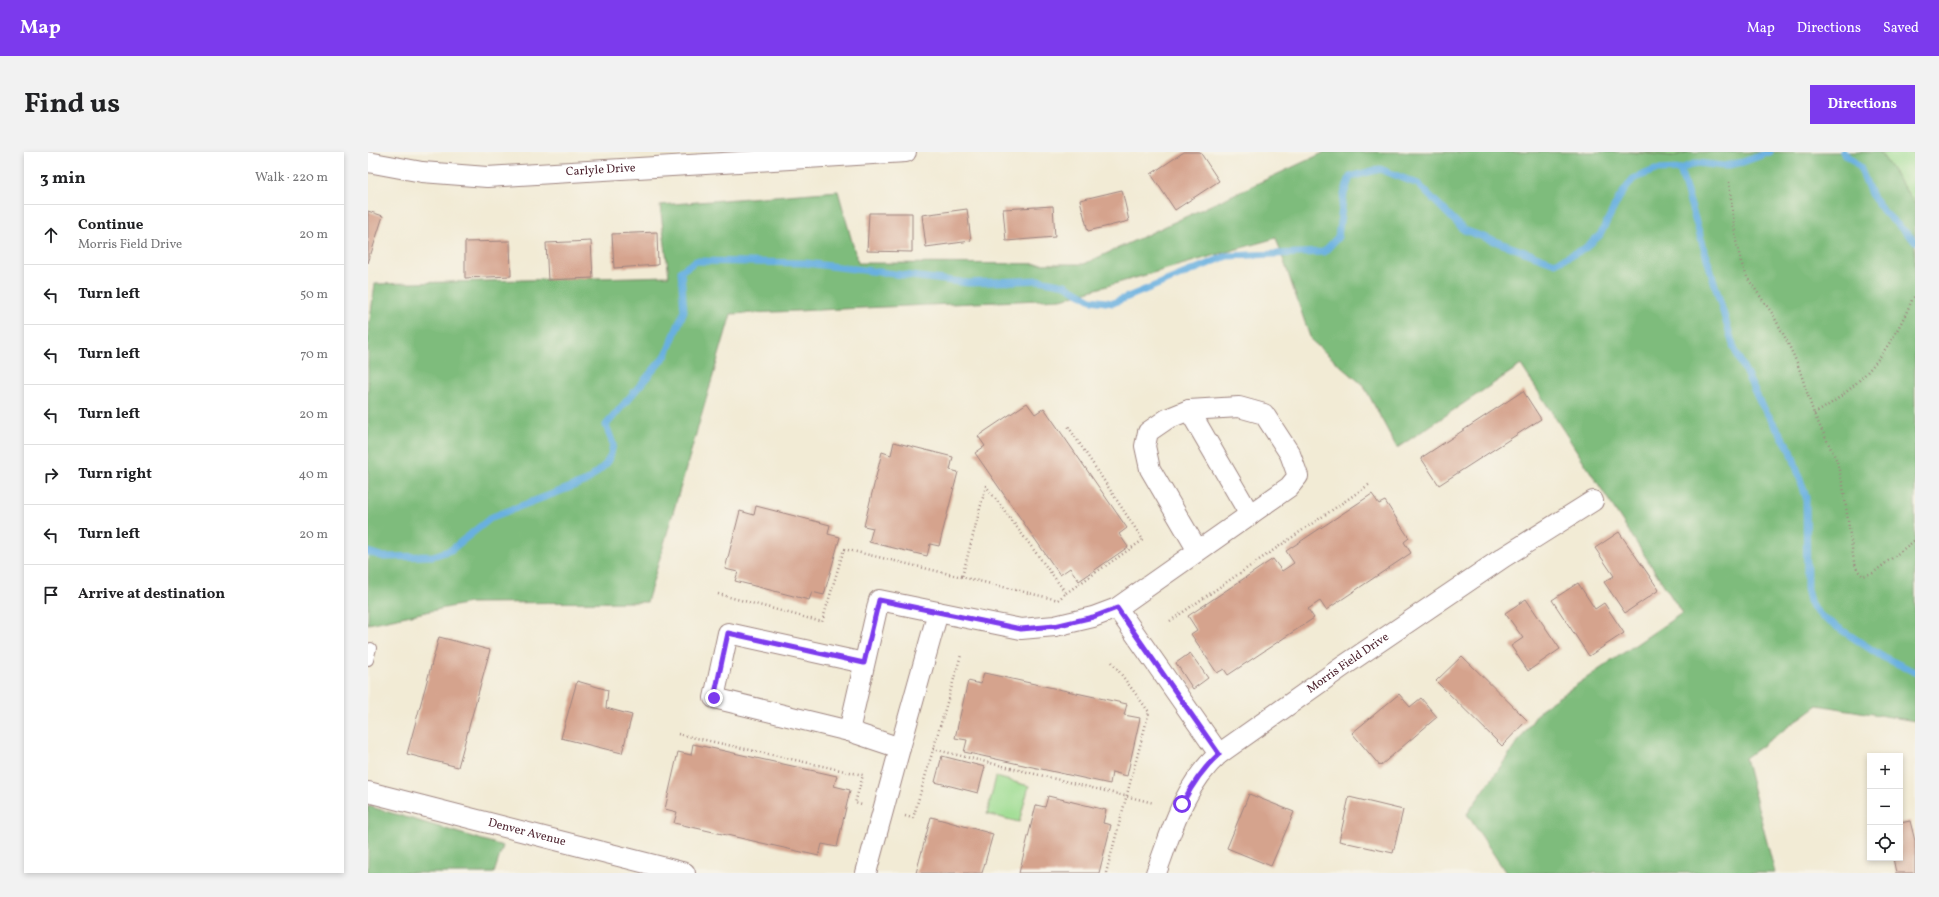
<!DOCTYPE html>
<html lang="en">
<head>
<meta charset="utf-8">
<style>
	body { margin:0; font-family:Vollkorn,serif; background:#f2f2f2; color:#202124 }
	.controls { position:absolute; right:12px; bottom:12px; display:grid; overflow:hidden; border-radius:0px; box-shadow:0 2px 6px #0003 }
	.controls button { width:36px; height:36px; display:grid; place-items:center; padding:0; border:0; border-bottom:1px solid #e0e0e0; background:#fff; color:#202124; font:20px sans-serif }
	.stop { position:absolute; width:12px; height:12px; margin:-9px; border:3px solid #7c3aed; border-radius:50%; background:#fff }
	.stop.end { background:#7c3aed; border-color:#fff; box-shadow:0 1px 4px #0008 }
	.list { margin:0; padding:0; list-style:none }
	h2 { display:flex; justify-content:space-between; align-items:center; height:52px; margin:0; padding:0 16px; font-size:17px }
	h2 small { font-size:13px; font-weight:400; color:#757577 }
	.list li { display:grid; grid-template-columns:26px 1fr auto; gap:12px; align-items:center; box-sizing:border-box; height:60px; padding:0 16px; border-top:1px solid #e0e0e0 }
	.list b { display:block; font-size:15px; white-space:nowrap }
	.list p { margin:0; font-size:13px; white-space:nowrap; color:#757577 }
	.list em { font-size:13px; font-style:normal; color:#757577 }
	.icon { flex:none; width:22px; height:22px; fill:none; stroke:currentColor; stroke-width:2; stroke-linecap:round; stroke-linejoin:round }
	.map { position:relative; flex:none; width:1547px; height:721px; overflow:hidden; border-radius:0px }
	header { display:flex; align-items:center; gap:24px; box-sizing:border-box; height:56px; padding:0 20px; background:#7c3aed; color:#fff }
	header strong { font-size:19px }
	nav { display:flex; gap:22px; margin-inline-start:auto; font-size:14px }
	.intro { display:flex; align-items:center; justify-content:space-between; box-sizing:border-box; height:96px; padding:0 24px }
	h1 { margin:0; font-size:28px }
	.button { padding:10px 18px; border-radius:0px; background:#7c3aed; color:#fff; font-size:14px; font-weight:700 }
	main { display:flex; gap:24px; padding:0 24px }
	aside { flex:1; background:#fff; border-radius:0px; box-shadow:0 2px 6px #0003 }
	.map>svg:first-child { display:block }
</style>
</head>
<body>
<header>
<strong>Map</strong>
<nav><a>Map</a><a>Directions</a><a>Saved</a></nav>
</header>
<div class="intro"><h1>Find us</h1><a class="button">Directions</a></div>
<main>
<aside>
<h2>3 min<small>Walk · 220 m</small></h2>
<ul class="list">
<li><svg class="icon" aria-label="ahead" viewBox="0 0 24 24"><path d="M12 20V5M6 11l6-6 6 6"/></svg><div><b>Continue</b><p>Morris Field Drive</p></div><em>20 m</em></li>
<li><svg class="icon" aria-label="left" viewBox="0 0 24 24"><path d="M17 20v-9H6M10 6l-5 5 5 5"/></svg><div><b>Turn left</b></div><em>50 m</em></li>
<li><svg class="icon" aria-label="left" viewBox="0 0 24 24"><path d="M17 20v-9H6M10 6l-5 5 5 5"/></svg><div><b>Turn left</b></div><em>70 m</em></li>
<li><svg class="icon" aria-label="left" viewBox="0 0 24 24"><path d="M17 20v-9H6M10 6l-5 5 5 5"/></svg><div><b>Turn left</b></div><em>20 m</em></li>
<li><svg class="icon" aria-label="right" viewBox="0 0 24 24"><path d="M7 20v-9h11M14 6l5 5-5 5"/></svg><div><b>Turn right</b></div><em>40 m</em></li>
<li><svg class="icon" aria-label="left" viewBox="0 0 24 24"><path d="M17 20v-9H6M10 6l-5 5 5 5"/></svg><div><b>Turn left</b></div><em>20 m</em></li>
<li><svg class="icon" aria-label="arrive" viewBox="0 0 24 24"><path d="M6 21V4h12l-3 4 3 4H6"/></svg><div><b>Arrive at destination</b></div></li>
</ul>
</aside>
<div class="map">
<svg width="1547" height="721" viewBox="0 0 1547 721">
	<rect width="100%" height="100%" fill="#f7f3e8"/>
	<filter id="ink" filterUnits="userSpaceOnUse"><feTurbulence type="fractalNoise" baseFrequency=".025" numOctaves="2"/><feDisplacementMap in="SourceGraphic" scale="8" xChannelSelector="R" yChannelSelector="G"/><feConvolveMatrix kernelMatrix="1 2 1 2 8 2 1 2 1" color-interpolation-filters="sRGB"/></filter>
	<filter id="wash" filterUnits="userSpaceOnUse"><feTurbulence type="fractalNoise" baseFrequency=".012" numOctaves="4" result="noise"/><feDisplacementMap in="SourceGraphic" scale="16" xChannelSelector="R" yChannelSelector="G"/><feGaussianBlur stdDeviation="0.9" result="paint"/><feColorMatrix in="noise" values="0 0 0 0 0 0 0 0 0 0 0 0 0 0 0 0 0 1.4 0 .05"/><feComposite in="paint" operator="in"/></filter>
	<g filter="url(#wash)">
		<rect width="100%" height="100%" fill="#f2ebd5"/>
		<g fill="#9edd92" stroke="#747e5e">
			<polygon points="1260,0 1320,0 1306,4"/>
			<polygon points="1512,0 1547,0 1547,52"/>
			<polygon points="628,625 661,634 651,670 619,662"/>
		</g>
		<g fill="#7ebc7c" stroke="#646e54">
			<polygon points="957,0 1260,0 1306,4 1320,0 1512,0 1547,52 1547,569 1450,553 1377,606 1407,721 1138,721 1099,662 1173,557 1314,461 1153,213 1029,296 996,234 943,188 908,86 693,147 363,162 279,450 101,451 0,472 0,181 7,132 301,124 292,53 470,39 490,111 716,112"/>
			<polygon points="0,654 135,694 126,721 0,721"/>
		</g>
		<g fill="none" stroke-linecap="round" stroke-linejoin="round">
			<g stroke="#69b0e0" stroke-width="7">
				<polyline points="1475,0 1492,15 1503,42 1517,61 1547,89"/>
				<polyline points="1312,17 1366,196 1392,250 1423,299 1438,345 1439,437 1443,453 1454,465 1513,504 1547,520"/>
				<polyline points="0,400 16,405 65,404 83,398 124,365 219,329 238,312 243,302 245,292 238,273 298,203 316,159 313,119 328,109 438,111 600,131 671,128 697,133 723,148 745,151 859,104 956,100 970,85 976,42 982,25 1012,17 1050,32 1096,78 1187,111 1216,97 1232,83 1251,46 1265,27 1287,18 1312,17 1329,11 1356,14 1375,10 1402,0"/>
			</g>
		</g>
		<g id="blocks">
			<g fill="#d5a38d">
				<polygon points="816,0 832,0 851,29 807,58 783,22"/>
				<polygon points="754,38 761,69 720,79 712,48"/>
				<polygon points="685,54 687,85 638,89 635,57"/>
				<polygon points="599,57 603,89 558,95 554,63"/>
				<polygon points="0,59 15,64 0,111"/>
				<polygon points="501,61 544,61 544,100 499,99"/>
				<polygon points="289,80 290,113 246,116 244,82"/>
				<polygon points="142,89 143,124 97,126 97,90"/>
				<polygon points="223,89 225,126 180,128 178,91"/>
				<polygon points="1155,239 1173,267 1071,333 1053,306"/>
				<polygon points="659,251 667,262 676,256 759,376 751,382 760,395 711,429 702,416 692,423 607,301 617,294 610,284"/>
				<polygon points="526,290 585,305 582,318 590,320 571,394 562,392 559,404 501,390 505,376 496,374 514,300 523,303"/>
				<polygon points="1004,342 1011,352 1017,349 1041,386 1036,390 1043,401 958,458 952,449 940,457 946,466 860,523 856,517 849,521 823,482 829,478 820,464 905,407 914,419 926,411 918,399"/>
				<polygon points="388,354 462,373 460,382 472,385 456,443 444,440 441,448 367,429 370,420 357,417 372,359 386,363"/>
				<polygon points="1251,380 1291,438 1257,461 1236,430 1246,424 1227,396"/>
				<polygon points="1210,431 1227,457 1236,451 1256,481 1221,504 1184,448"/>
				<polygon points="1158,447 1192,497 1160,519 1143,494 1155,486 1137,461"/>
				<polygon points="71,485 122,498 90,615 39,602"/>
				<polygon points="822,501 840,526 825,537 808,511"/>
				<polygon points="1094,504 1159,568 1134,594 1068,529"/>
				<polygon points="616,521 759,552 756,563 772,566 759,624 744,620 742,632 596,600 599,588 587,586 600,529 613,532"/>
				<polygon points="209,529 240,538 238,556 264,563 254,601 193,586"/>
				<polygon points="1031,542 1042,555 1053,546 1069,565 1012,614 984,581"/>
				<polygon points="325,592 469,624 466,634 482,638 469,695 454,692 451,704 306,671 309,660 297,657 310,600 323,603"/>
				<polygon points="574,604 617,615 610,641 567,630"/>
				<polygon points="881,642 926,660 903,714 859,696"/>
				<polygon points="680,644 738,658 735,671 743,673 731,721 651,721 668,653 677,655"/>
				<polygon points="981,645 1035,658 1025,701 971,689"/>
				<polygon points="563,665 625,682 614,721 548,721"/>
				<polygon points="1542,669 1547,689 1547,721 1528,721 1525,706 1532,706 1532,671"/>
			</g>
		</g>
	</g>
	<g filter="url(#ink)">
		<use href="#blocks" fill-opacity="0" stroke="#9e8580" stroke-width="1"/>
		<g fill="none" stroke-linecap="round" stroke-linejoin="round">
			<g stroke="#9e8580" stroke-width="12">
				<polyline id="service" points="0,508 3,496"/>
			</g>
			<g stroke="#9e8580" stroke-width="22">
				<g id="minor">
					<path id="s1" d="M0,10L54,20L119,25L538,0"/>
					<polyline points="821,258 882,363"/>
					<polyline points="749,456 851,602"/>
					<polyline points="496,511 360,481 346,546 481,579 511,448 653,477 687,474 725,465 749,456 921,335 930,324 922,302 896,262 871,255 821,258 799,267 780,280 777,294 782,317 830,399"/>
					<polyline points="481,579 532,596 498,721"/>
					<polyline points="532,596 570,460"/>
					<path id="s2" d="M0,640L317,721"/>
					<path id="s3" d="M788,721C804,678 816,633 851,602L974,515L1136,405L1225,349"/>
				</g>
			</g>
			<g stroke="#9e8580" stroke-width="2.5" stroke-dasharray="1 3" stroke-linecap="butt">
				<polyline points="1361,30 1368,89 1373,110 1380,127 1404,161 1418,187 1430,213 1446,262 1469,309 1475,334 1486,410 1490,419 1495,424 1505,421 1547,388"/>
				<path d="M1446,262C1495,234 1522,198 1544,148L1547,144"/>
				<polyline points="698,441 775,388 700,274"/>
				<path d="M350,442L454,470L476,397C548,414 619,431 690,448L698,441L618,334L594,425"/>
				<polyline points="802,469 1002,332"/>
				<polyline points="310,582 495,623 487,651 494,653"/>
				<polyline points="565,597 786,651"/>
				<polyline points="537,664 545,666 593,503"/>
				<polyline points="738,721 781,560 744,510"/>
			</g>
			<use href="#service" stroke="#fff" stroke-width="10"/>
			<use href="#minor" stroke="#fff" stroke-width="20"/>
		</g>
	</g>
	<g fill="none" stroke-linecap="round" stroke-linejoin="round" filter="url(#ink)">
		<path stroke="#7c3aed" stroke-width="5" d="M346,546L360,481L496,511L511,448L653,477L687,474L725,465L749,456L851,602C835,616 824,633 814,652"/>
	</g>
	<g text-anchor="middle" dominant-baseline="central" stroke-width="3" stroke-linejoin="round" paint-order="stroke">
		<g font-size="12" fill="#4a1f2b" stroke="#f7f3e8">
			<text stroke="none"><textPath href="#s1" startOffset="234">Carlyle Drive</textPath></text>
			<text stroke="none"><textPath href="#s3" startOffset="294">Morris Field Drive</textPath></text>
			<text stroke="none"><textPath href="#s2" startOffset="164">Denver Avenue</textPath></text>
		</g>
	</g>
</svg>
<div class="controls">
<button>+</button>
<button>−</button>
<button><svg class="icon" aria-label="locate" viewBox="0 0 24 24"><circle cx="12" cy="12" r="6"/><path d="M12 2v4M12 18v4M2 12h4M18 12h4"/></svg></button>
</div>
<div class="stop" style="left:814px;top:652px"></div>
<div class="stop end" style="left:346px;top:546px"></div>
</div>
</main>
</body>
</html>
